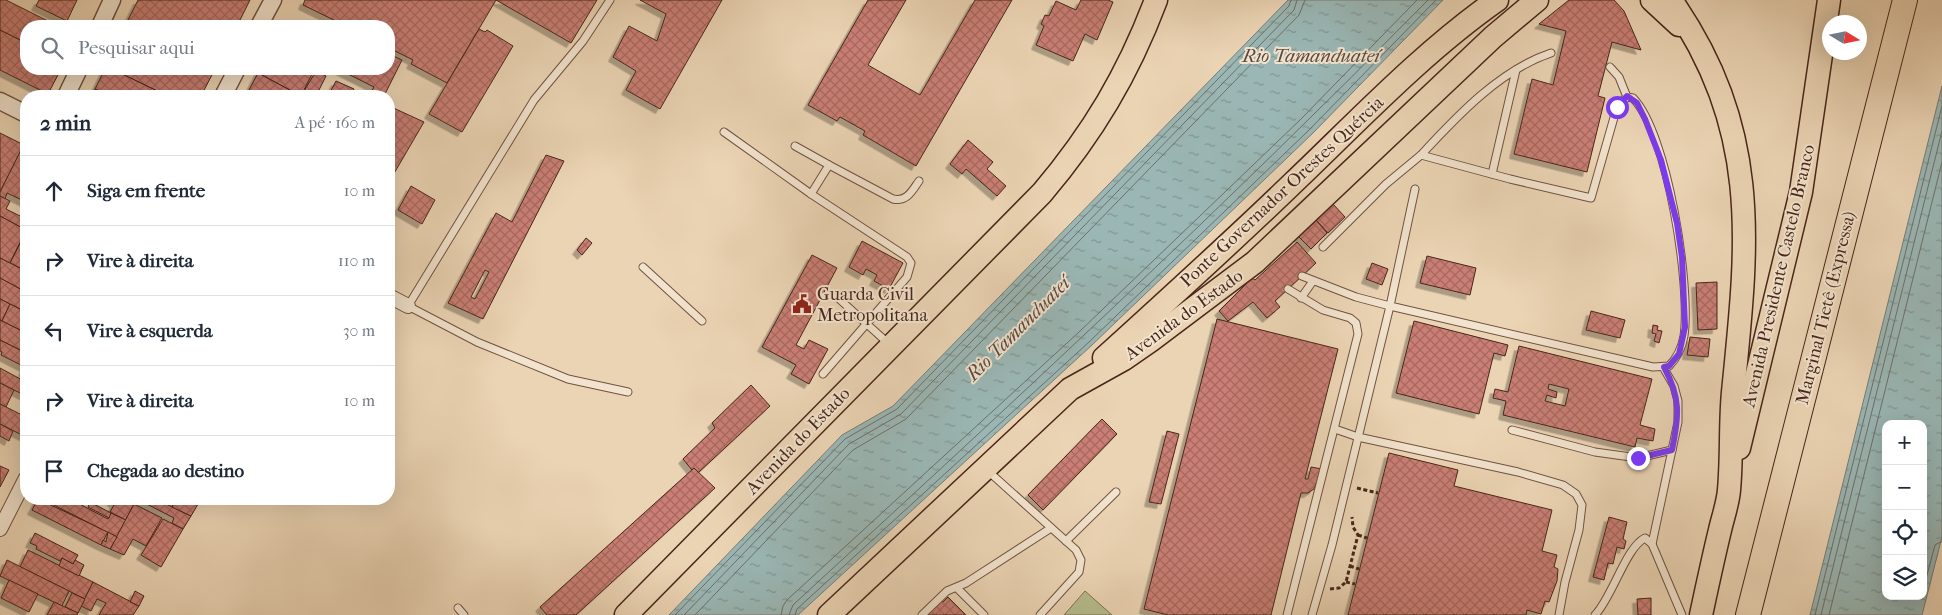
<!DOCTYPE html>
<html lang="pt">
<head>
<meta charset="utf-8">
<style>
	body { margin:0; font-family:"IM FELL French Canon",serif; background:#f6f6f7; color:#1f2937 }
	.controls { position:absolute; right:15px; bottom:15px; display:grid; overflow:hidden; border-radius:10px; box-shadow:0 5px 20px #0002 }
	.controls button { width:45px; height:45px; display:grid; place-items:center; padding:0; border:0; border-bottom:1px solid #e0e1e3; background:#fff; color:#1f2937; font:25px sans-serif }
	.compass { position:absolute; left:1822px; top:15px; width:45px; height:45px; border-radius:50%; background:#fff; box-shadow:0 5px 20px #0002; rotate:100deg }
	.stop { position:absolute; width:15px; height:15px; margin:-11px; border:4px solid #7c3aed; border-radius:50%; background:#fff }
	.stop.end { background:#7c3aed; border-color:#fff; box-shadow:0 1px 5px #0008 }
	.list { margin:0; padding:0; list-style:none }
	h2 { display:flex; justify-content:space-between; align-items:center; height:65px; margin:0; padding:0 20px; font-size:21px }
	h2 small { font-size:16px; font-weight:400; color:#747a83 }
	.list li { display:grid; grid-template-columns:32px 1fr auto; gap:15px; align-items:center; box-sizing:border-box; height:70px; padding:0 20px; border-top:1px solid #e0e1e3 }
	.list b { display:block; font-size:19px; white-space:nowrap }
	.list em { font-size:16px; font-style:normal; color:#747a83 }
	.icon { flex:none; width:28px; height:28px; fill:none; stroke:currentColor; stroke-width:2; stroke-linecap:round; stroke-linejoin:round }
	.map { position:relative; flex:none; width:1942px; height:615px; overflow:hidden }
	.search { position:absolute; background:#fff; box-shadow:0 5px 20px #0002; left:20px; top:20px; width:375px; height:55px; display:flex; align-items:center; gap:12px; box-sizing:border-box; padding:0 18px; border-radius:20px; color:#747a83; font-size:19px }
	.panel { position:absolute; background:#fff; box-shadow:0 5px 20px #0002; left:20px; top:90px; width:375px; height:415px; border-radius:20px }
	.map>svg:first-child { display:block }
</style>
</head>
<body>
<div class="map">
<svg width="1942" height="615" viewBox="0 0 1942 615">
	<defs>
		<pattern id="water-ripples" width="26" height="14" patternUnits="userSpaceOnUse" patternTransform="scale(1.25)"><rect width="26" height="14" fill="#9ab7b5"/><path d="M2 4q2-2 4 0t4 0M15 11q2-2 4 0t4 0" fill="none" stroke="#809592"/></pattern>
		<pattern id="building-cross-hatch" width="8" height="8" patternUnits="userSpaceOnUse" patternTransform="scale(1.25)"><rect width="8" height="8" fill="#ca7e75"/><path d="M0 0l8 8M0 8l8-8" fill="none" stroke="#a6675f"/></pattern>
		<filter id="shadow"><feDropShadow dx="-4.5" dy="4.5" stdDeviation="0" flood-color="#0004"/></filter>
	</defs>
	<rect width="100%" height="100%" fill="#ebd4b4"/>
	<filter id="stains"><feTurbulence type="fractalNoise" baseFrequency=".004" numOctaves="4"/><feColorMatrix values="0 0 0 0 .2 0 0 0 0 .09 0 0 0 0 .02 0 0 0 .5 -.17"/></filter>
	<radialGradient id="worn" r=".72"><stop offset=".6" stop-color="#630" stop-opacity="0"/><stop offset="1" stop-color="#630" stop-opacity=".3"/></radialGradient>
	<polygon fill="#b6bd8e" stroke="#7f7254" points="1085,591 1112,615 1064,615"/>
	<g fill="url(#water-ripples)" stroke="#797d77" fill-rule="evenodd">
		<polygon points="1288,0 1443,0 1313,133 1092,345 798,615 669,615 842,435 893,406"/>
		<path d="M1942,86V537L1922,615H1810ZM1886,424H1923V596H1886Z"/>
	</g>
	<g fill="none" stroke-linecap="round" stroke-linejoin="round">
		<g stroke="#716e68" stroke-width="1">
			<polyline points="1923,590 1935,545 1942,541"/>
			<polyline points="675,615 845,439 897,409 1289,6 1291,0"/>
			<polyline points="684,615 849,444 901,414 1294,10 1297,0"/>
			<polyline points="695,615 853,450 906,419 1299,15 1305,0"/>
			<polyline points="781,615 783,606 787,600 1079,332 1300,120 1417,0"/>
			<path d="M789,615L793,605C1008,407 1223,209 1428,0"/>
			<polyline points="795,615 797,609 1089,342 1309,130 1436,0"/>
			<polyline points="1815,615 1942,106"/>
			<polyline points="1821,615 1942,131"/>
			<polyline points="1829,615 1942,162"/>
		</g>
	</g>
	<g fill="url(#building-cross-hatch)" stroke="#48261a" fill-rule="evenodd" filter="url(#shadow)">
		<polygon points="0,0 6,0 58,26 26,26 26,43 0,30"/>
		<polygon points="39,0 77,0 67,21 36,6"/>
		<polygon points="138,0 250,0 237,26 125,26"/>
		<polygon points="305,0 496,0 447,83 411,64 413,60 389,48 389,26 346,26 303,5"/>
		<polygon points="496,0 597,0 571,43"/>
		<polygon points="640,0 722,0 660,109 626,90 636,71 613,57 629,26 657,41 666,14"/>
		<polygon points="868,0 906,0 868,65 920,95 975,0 1012,0 916,166 863,135 865,131 840,117 837,121 808,105"/>
		<polygon points="1081,0 1108,0 1113,2 1097,40 1085,34 1073,61 1036,45 1044,26 1041,24 1045,15 1049,16 1056,1 1076,10"/>
		<polygon points="1569,0 1614,0 1624,11 1641,50 1612,42 1598,96 1605,98 1587,172 1514,154 1532,79 1553,85 1566,31 1539,24"/>
		<polygon points="479,29 485,32 487,30 513,46 462,132 429,114"/>
		<polygon points="0,30 26,43 26,69 61,69 48,94 0,70"/>
		<polygon points="389,54 402,60 384,96 369,96 374,87 338,69 389,69"/>
		<polygon points="105,69 112,69 168,96 111,96 95,89"/>
		<polygon points="112,69 215,69 201,96 168,96"/>
		<polygon points="260,69 300,69 312,74 301,96 258,73"/>
		<polygon points="316,71 326,76 316,96 301,96"/>
		<polygon points="258,73 301,96 260,96 249,90"/>
		<polygon points="336,81 354,89 351,96 328,96"/>
		<polygon points="95,89 111,96 92,96"/>
		<polygon points="389,106 424,122 389,182"/>
		<polygon points="0,133 24,145 0,192"/>
		<polygon points="968,140 993,162 987,169 1006,186 997,196 966,169 962,174 950,164"/>
		<polygon points="22,148 26,150 26,202 7,193 5,199 0,196 0,192"/>
		<path d="M546,155L564,161L483,319L448,303L496,213L512,222ZM485,270L489,272L475,299L471,297Z"/>
		<polygon points="411,186 435,200 422,224 398,210"/>
		<polygon points="0,196 10,201 6,209 20,216 21,214 26,216 26,230 0,216"/>
		<polygon points="1333,204 1345,217 1328,233 1316,220"/>
		<polygon points="0,216 26,230 10,263 0,258"/>
		<polygon points="1316,220 1327,233 1311,249 1298,236"/>
		<polygon points="26,232 26,271 10,263"/>
		<polygon points="586,238 592,243 582,255 577,250"/>
		<polygon points="862,241 903,263 889,289 874,281 877,275 866,269 863,275 849,267"/>
		<polygon points="1297,242 1316,263 1275,301 1280,307 1267,318 1253,302 1228,321 1219,311 1252,278 1255,280"/>
		<polygon points="812,255 837,268 796,345 804,349 809,340 828,349 809,384 791,374 796,365 762,347"/>
		<polygon points="1427,256 1476,268 1470,295 1420,283"/>
		<polygon points="0,258 26,271 26,292 0,278"/>
		<polygon points="1372,263 1388,269 1382,285 1366,279"/>
		<polygon points="0,278 26,292 26,312 0,299"/>
		<polygon points="1717,282 1717,329 1698,330 1696,283"/>
		<polygon points="0,299 10,304 2,321 0,320"/>
		<polygon points="10,304 26,312 26,333 2,321"/>
		<polygon points="1591,311 1625,320 1620,338 1586,330"/>
		<polygon points="1217,319 1338,349 1305,479 1308,479 1311,467 1322,469 1314,489 1308,493 1301,493 1271,615 1168,615 1144,609"/>
		<polygon points="0,320 26,333 26,353 0,340"/>
		<polygon points="1414,321 1508,345 1505,356 1494,353 1479,414 1396,393"/>
		<polygon points="1653,325 1658,326 1657,330 1662,331 1659,343 1654,341 1656,334 1652,333"/>
		<polygon points="1690,337 1710,339 1708,357 1687,355"/>
		<polygon points="0,340 26,353 26,373 23,372 25,367 1,355 2,352 0,351"/>
		<path d="M1519,346L1652,379L1640,425L1655,429L1653,441L1637,438L1635,447L1503,415L1506,401L1493,398L1495,389L1508,392ZM1549,384L1569,389L1565,406L1545,401L1547,395L1556,398L1557,392L1548,389Z"/>
		<polygon points="0,368 26,382 26,396 0,383"/>
		<polygon points="0,383 14,390 6,407 0,404"/>
		<polygon points="751,385 770,406 698,473 694,468 692,470 683,459 715,428 712,423"/>
		<polygon points="0,404 26,417 26,437 0,424"/>
		<polygon points="1102,419 1117,434 1043,510 1028,495"/>
		<polygon points="0,424 13,431 9,441 0,436"/>
		<polygon points="1167,431 1179,434 1161,504 1149,502"/>
		<polygon points="1389,453 1458,470 1454,486 1552,510 1542,551 1557,555 1554,567 1558,569 1557,581 1549,602 1545,601 1541,614 1527,610 1526,615 1348,615"/>
		<polygon points="0,466 9,470 0,487"/>
		<polygon points="694,468 715,488 576,615 547,615 540,607"/>
		<polygon points="38,499 108,532 101,545 32,510"/>
		<polygon points="42,499 70,499 108,519 111,513 126,520 117,537"/>
		<polygon points="113,499 125,499 134,504 126,520 110,512 115,503 112,502"/>
		<polygon points="137,499 157,499 191,516 183,529 172,523 174,518"/>
		<polygon points="157,499 176,499 172,507"/>
		<polygon points="176,499 187,504 190,499 201,499 191,516 172,507"/>
		<polygon points="90,502 111,513 109,518 88,507"/>
		<polygon points="134,504 162,518 146,546 133,539 124,555 110,549"/>
		<polygon points="1609,517 1627,522 1623,539 1626,541 1624,549 1617,547 1613,564 1608,563 1604,580 1593,577"/>
		<polygon points="163,519 183,529 161,567 141,555"/>
		<polygon points="108,532 117,537 110,549 101,545 103,540 106,542"/>
		<polygon points="35,533 78,555 73,564 62,558 60,561 36,549 37,546 30,543"/>
		<polygon points="28,550 93,582 85,599 20,567"/>
		<polygon points="62,558 73,564 75,560 84,565 79,576 59,566"/>
		<polygon points="7,560 69,591 62,606 0,576"/>
		<polygon points="9,580 38,594 29,612 1,598"/>
		<polygon points="93,582 139,606 133,615 99,615 106,603 97,599 91,611 81,606"/>
		<polygon points="135,591 144,596 139,606 130,602"/>
		<polygon points="72,593 85,599 78,613 65,607"/>
		<polygon points="948,597 966,615 927,615 942,600 943,602"/>
		<polygon points="1651,598 1651,615 1638,615 1637,599"/>
		<polygon points="54,602 78,613 77,615 47,615"/>
	</g>
	<g fill="none" stroke-linecap="round" stroke-linejoin="round">
		<g stroke="#715240" stroke-width="9">
			<g id="service">
				<polyline points="610,0 583,41 534,100 408,306 477,342 568,379 628,392"/>
				<polyline points="1610,67 1619,77 1627,97"/>
				<polyline points="724,132 811,194 907,257 911,263 907,277 823,374"/>
				<polyline points="795,146 829,165 811,194"/>
				<path d="M1421,155C1457,116 1500,70 1551,53"/>
				<path d="M829,165L893,199C907,202 912,191 919,181"/>
				<polyline points="1492,174 1516,70"/>
				<path d="M1323,247L1386,184L1421,155L1510,179L1591,198L1617,107L1627,97L1633,98C1668,134 1691,286 1684,336C1682,347 1677,358 1669,366L1653,367L1390,306L1415,189"/>
				<polyline points="643,267 702,321"/>
				<polyline points="1302,276 1356,297 1390,306 1332,545 1312,615"/>
				<polyline points="837,297 889,344"/>
				<polyline points="1301,298 1313,281"/>
				<polyline points="1335,429 1358,437 1518,472 1563,485 1576,494 1582,505 1579,530 1565,582 1559,615"/>
				<polyline points="1512,430 1595,452 1638,458 1672,450"/>
				<polyline points="988,471 1076,550 1081,560 1079,572 1040,615"/>
				<polyline points="1066,541 1116,492"/>
				<polyline points="1652,544 1678,422 1678,401 1674,386 1663,367"/>
				<polyline points="957,588 984,615"/>
				<polyline points="458,608 464,615"/>
				<polyline points="922,615 947,591 966,583 1051,528"/>
				<polyline points="1287,615 1358,334 1356,323 1350,318 1323,310 1288,289"/>
				<path d="M1595,615C1612,598 1626,547 1645,538L1652,544L1682,615"/>
			</g>
		</g>
		<g stroke="#715240" stroke-width="16">
			<g id="minor">
				<polyline points="389,296 408,306"/>
				<polyline points="0,529 26,478"/>
			</g>
		</g>
		<g stroke="#715240" stroke-width="19">
			<g id="tertiary">
				<polyline points="100,26 112,0"/>
				<polyline points="259,26 273,0"/>
				<polyline points="66,96 79,69"/>
				<polyline points="223,96 237,69"/>
				<polyline points="0,101 26,114"/>
			</g>
		</g>
		<g stroke="#48261a" stroke-width="25">
			<g id="trunk">
				<polyline points="1652,0 1679,25"/>
				<path d="M1671,0C1762,131 1748,243 1733,392C1730,424 1732,457 1729,490C1728,503 1723,517 1720,530C1713,559 1707,587 1701,615"/>
				<path d="M1104,358C1168,300 1232,242 1294,182C1359,120 1423,52 1497,0"/>
				<polyline points="1739,448 1801,192 1829,0"/>
				<path d="M626,615L1042,193C1093,133 1128,74 1156,0"/>
				<polyline points="829,615 1070,389 1124,359 1150,341 1255,262 1493,37 1537,0"/>
			</g>
		</g>
		<g stroke="#48261a" stroke-width="26">
			<polyline id="motorway" points="1748,615 1905,0"/>
		</g>
		<g stroke="#48261a" stroke-width="3" stroke-dasharray="4 2.5" stroke-linecap="butt">
			<polyline points="1357,488 1378,493"/>
			<polyline points="1358,535 1367,538"/>
			<polyline points="1350,566 1359,569"/>
			<polyline points="1346,582 1355,584"/>
			<polyline points="1330,589 1339,588 1346,582 1358,535 1353,527 1352,517"/>
		</g>
		<use href="#service" stroke="#f2e3ce" stroke-width="7"/>
		<use href="#minor" stroke="#f2e3ce" stroke-width="14"/>
		<use href="#tertiary" stroke="#f2e3ce" stroke-width="16"/>
		<use href="#trunk" stroke="#ebd4b4" stroke-width="22"/>
		<use href="#motorway" stroke="#ebd4b4" stroke-width="24"/>
	</g>
	<g fill="none" stroke-linecap="round" stroke-linejoin="round">
		<path stroke="#7c3aed" stroke-width="6" d="M1617,107L1627,96L1637,103L1645,119L1661,160L1677,223L1682,257L1685,327L1679,354L1669,366L1664,367C1681,398 1679,416 1672,450L1638,458"/>
	</g>
	<defs>
		<g id="civic-bare" transform="scale(1.5)"><path d="M-.6-6.5H3V-4.5H.6V-3L4-1V1h2V6H-6V1h2V-1L-.6-3ZM-1.2 2.5V6h2.4V2.5Z" fill="#8f2418" stroke="#f2e3ce" stroke-width="2.5" paint-order="stroke"/></g>
	</defs>
	<g fill-rule="evenodd">
		<use href="#civic-bare" x="802" y="304"/>
	</g>
	<g text-anchor="middle" dominant-baseline="central" stroke-width="4" stroke-linejoin="round" paint-order="stroke">
		<g font-size="18" fill="#48261a" stroke="#f2e3ce">
			<text transform="translate(1282 192) rotate(-43)">Ponte Governador Orestes Quércia</text>
			<text transform="translate(1779 276) rotate(-77)">Avenida Presidente Castelo Branco</text>
			<text transform="translate(1826 308) rotate(-76)">Marginal Tietê (Expressa)</text>
			<text transform="translate(1184 315) rotate(-36)">Avenida do Estado</text>
			<text transform="translate(798 441) rotate(-46)">Avenida do Estado</text>
		</g>
		<g font-size="18" fill="#48261a" stroke="#f2e3ce" text-anchor="start">
			<text x="817" y="294">Guarda Civil<tspan x="817" dy="21">Metropolitana</tspan></text>
		</g>
		<g font-size="19" font-style="italic" fill="#5c4a41" stroke="#f2e3ce">
			<text x="1311" y="56">Rio Tamanduateí</text>
			<text transform="translate(1018 329) rotate(-45)">Rio Tamanduateí</text>
		</g>
	</g>
	<rect width="100%" height="100%" filter="url(#stains)"/>
	<rect width="100%" height="100%" fill="url(#worn)"/>
</svg>
<div class="controls">
<button>+</button>
<button>−</button>
<button><svg class="icon" aria-label="locate" viewBox="0 0 24 24"><circle cx="12" cy="12" r="6"/><path d="M12 2v4M12 18v4M2 12h4M18 12h4"/></svg></button>
<button><svg class="icon" aria-label="layers" viewBox="0 0 24 24"><path d="M12 4l9 5-9 5-9-5zM3 14l9 5 9-5"/></svg></button>
</div>
<svg class="compass" viewBox="-18 -18 36 36"><path d="M0-13l5 13h-10z" fill="#e53935"/><path d="M0 13l5-13h-10z" fill="#747a83"/></svg>
<div class="stop" style="left:1617px;top:107px"></div>
<div class="stop end" style="left:1638px;top:458px"></div>
<div class="search"><svg class="icon" aria-label="search" viewBox="0 0 24 24"><circle cx="10" cy="10" r="6"/><path d="M15 15l6 6"/></svg>Pesquisar aqui</div>
<section class="panel">
<h2>2 min<small>A pé · 160 m</small></h2>
<ul class="list">
<li><svg class="icon" aria-label="ahead" viewBox="0 0 24 24"><path d="M12 20V5M6 11l6-6 6 6"/></svg><div><b>Siga em frente</b></div><em>10 m</em></li>
<li><svg class="icon" aria-label="right" viewBox="0 0 24 24"><path d="M7 20v-9h11M14 6l5 5-5 5"/></svg><div><b>Vire à direita</b></div><em>110 m</em></li>
<li><svg class="icon" aria-label="left" viewBox="0 0 24 24"><path d="M17 20v-9H6M10 6l-5 5 5 5"/></svg><div><b>Vire à esquerda</b></div><em>30 m</em></li>
<li><svg class="icon" aria-label="right" viewBox="0 0 24 24"><path d="M7 20v-9h11M14 6l5 5-5 5"/></svg><div><b>Vire à direita</b></div><em>10 m</em></li>
<li><svg class="icon" aria-label="arrive" viewBox="0 0 24 24"><path d="M6 21V4h12l-3 4 3 4H6"/></svg><div><b>Chegada ao destino</b></div></li>
</ul>
</section>
</div>
</body>
</html>
